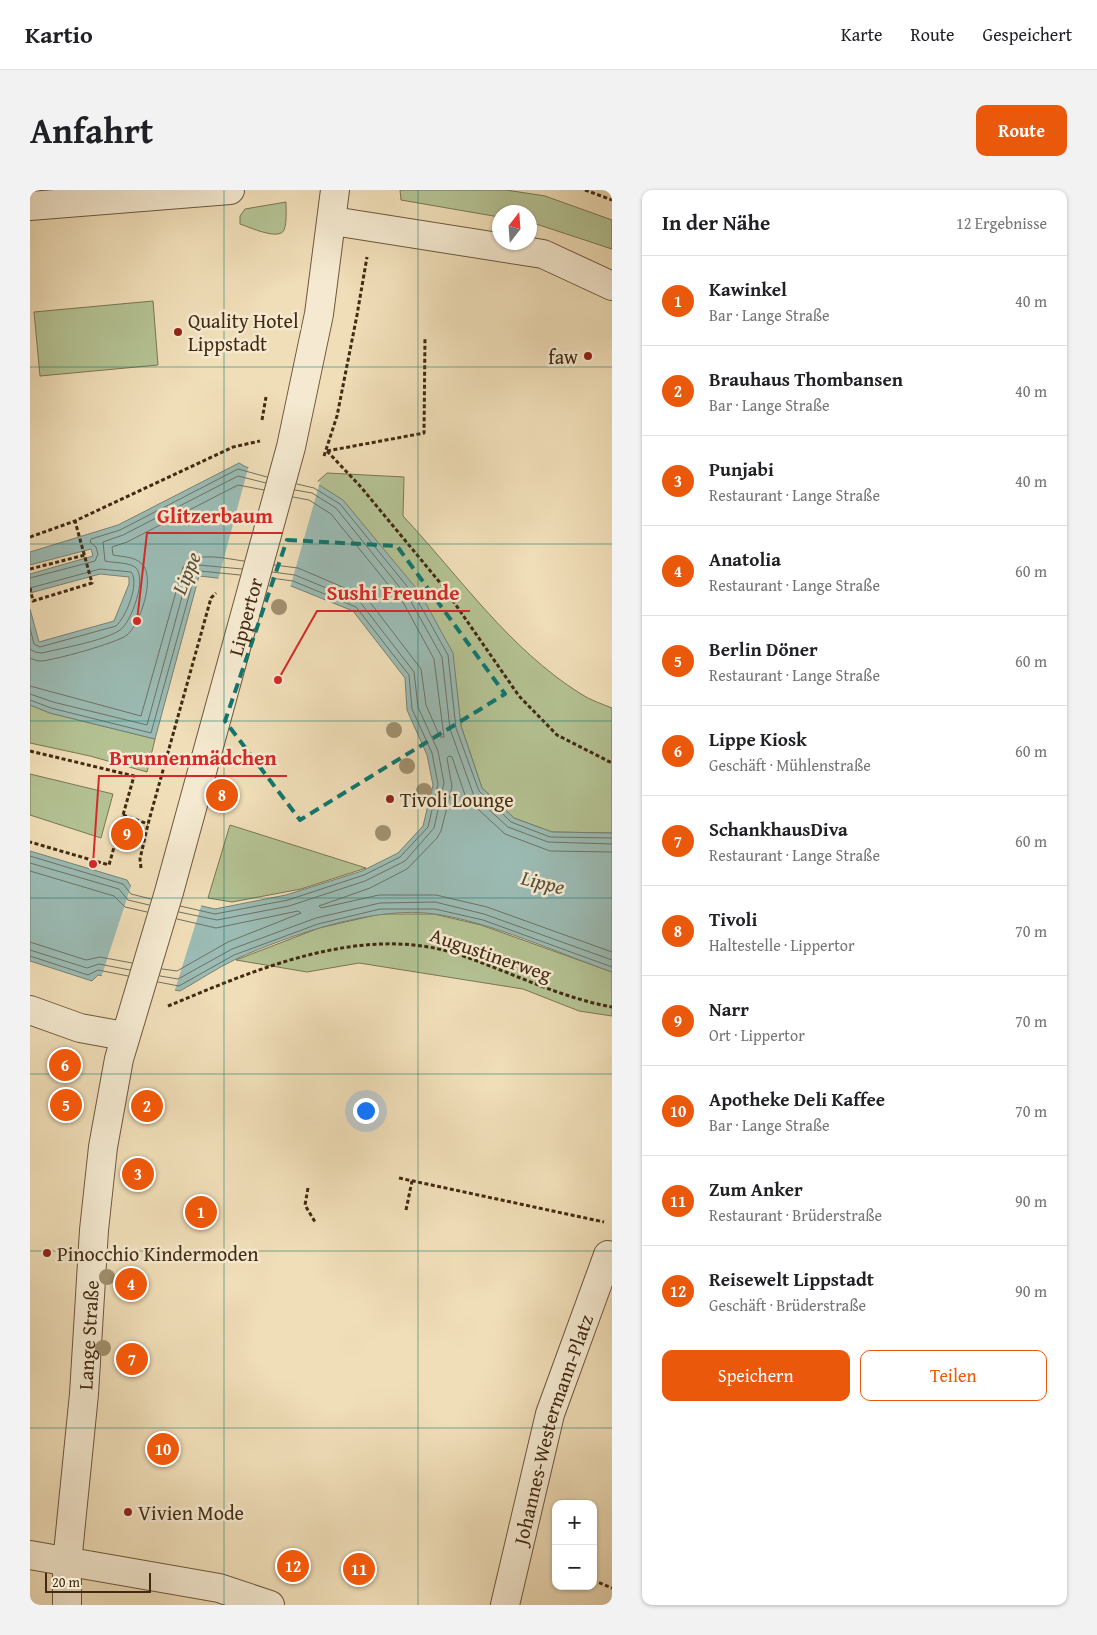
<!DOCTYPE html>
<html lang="de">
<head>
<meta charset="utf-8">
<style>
	body { margin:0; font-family:"Gentium Book Plus",serif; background:#f2f2f2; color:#202124 }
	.controls { position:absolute; right:15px; bottom:15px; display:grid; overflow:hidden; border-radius:10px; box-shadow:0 1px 4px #0004 }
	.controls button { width:45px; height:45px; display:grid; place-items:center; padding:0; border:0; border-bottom:1px solid #e0e0e0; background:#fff; color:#202124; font:25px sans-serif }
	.compass { position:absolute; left:462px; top:15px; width:45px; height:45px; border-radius:50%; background:#fff; box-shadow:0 1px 4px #0004; rotate:17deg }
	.scale { position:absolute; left:15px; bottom:12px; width:106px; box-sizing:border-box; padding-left:5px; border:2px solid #422a12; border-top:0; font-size:14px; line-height:18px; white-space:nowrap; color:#422a12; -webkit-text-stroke:4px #f5ead1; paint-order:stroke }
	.you { position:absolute; left:335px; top:920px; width:18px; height:18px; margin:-12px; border:4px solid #fff; border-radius:50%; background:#1a73e8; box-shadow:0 0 0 8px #1a73e833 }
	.badge { display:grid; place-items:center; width:32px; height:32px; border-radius:50%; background:#ea580c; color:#fff; font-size:16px; font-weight:700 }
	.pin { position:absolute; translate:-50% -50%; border:2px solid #fff; box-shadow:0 1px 5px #0006 }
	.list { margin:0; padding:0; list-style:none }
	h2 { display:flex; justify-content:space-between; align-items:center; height:65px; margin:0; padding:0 20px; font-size:21px }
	h2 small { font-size:16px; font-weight:400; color:#757577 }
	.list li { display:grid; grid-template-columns:32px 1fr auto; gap:15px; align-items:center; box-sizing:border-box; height:90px; padding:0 20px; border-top:1px solid #e0e0e0 }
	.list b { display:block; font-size:19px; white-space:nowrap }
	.list p { margin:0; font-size:16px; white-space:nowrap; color:#757577 }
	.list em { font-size:16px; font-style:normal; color:#757577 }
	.actions { display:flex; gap:10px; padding:15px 20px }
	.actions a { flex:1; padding:11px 0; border:1px solid #ea580c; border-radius:10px; text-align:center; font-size:18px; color:#ea580c }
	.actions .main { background:#ea580c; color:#fff }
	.map { position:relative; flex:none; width:582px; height:1415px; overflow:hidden; border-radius:10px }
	header { display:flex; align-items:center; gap:30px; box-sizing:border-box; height:70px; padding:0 25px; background:#fff; border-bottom:1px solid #e0e0e0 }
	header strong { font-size:24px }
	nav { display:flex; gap:28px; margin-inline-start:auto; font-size:18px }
	.intro { display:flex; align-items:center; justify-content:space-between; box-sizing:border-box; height:120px; padding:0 30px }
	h1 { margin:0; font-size:35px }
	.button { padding:12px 22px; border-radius:10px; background:#ea580c; color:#fff; font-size:18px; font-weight:700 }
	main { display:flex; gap:30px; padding:0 30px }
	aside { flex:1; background:#fff; border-radius:10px; box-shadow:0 1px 4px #0004 }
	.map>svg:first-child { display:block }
</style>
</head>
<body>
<header>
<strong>Kartio</strong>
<nav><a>Karte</a><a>Route</a><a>Gespeichert</a></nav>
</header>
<div class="intro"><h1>Anfahrt</h1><a class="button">Route</a></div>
<main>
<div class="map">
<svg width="582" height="1415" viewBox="0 0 582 1415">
	<rect width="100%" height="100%" fill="#f0deb8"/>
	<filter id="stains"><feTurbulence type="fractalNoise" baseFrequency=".004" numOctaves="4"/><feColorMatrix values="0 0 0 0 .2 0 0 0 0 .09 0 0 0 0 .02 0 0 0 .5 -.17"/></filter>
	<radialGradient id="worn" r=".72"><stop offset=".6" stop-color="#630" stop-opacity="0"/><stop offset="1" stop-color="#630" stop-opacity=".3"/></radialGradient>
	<g fill="#b4c293" stroke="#7b7652">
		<polygon points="370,0 476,0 515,6 582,30 582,59 500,32 500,22 470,22 469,27 371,10"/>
		<path d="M256,12C256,20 257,33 254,40C249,51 219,37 210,34V26L215,19Z"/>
		<polygon points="123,111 128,175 10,186 4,122"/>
		<path d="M297,283L374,287L373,326C430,387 479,459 551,504C560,510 572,514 582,518V643L522,642L484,628L452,598L431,536L422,463L389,403L286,293Z"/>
		<polygon points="0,515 20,523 125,549 117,582 60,566 0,553"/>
		<polygon points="0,584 83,604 71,648 0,625"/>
		<polygon points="200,635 336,678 271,699 202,712 178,708"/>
		<polygon points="350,724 404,724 451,735 582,782 582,826 549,821 493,799 329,773 277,782 206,770 289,738"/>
	</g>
	<path fill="#9bbbb4" stroke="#778173" d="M209,273L216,277L286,293L313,310L390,403L423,463L431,536L452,598L484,628L522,642L582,643V782C528,763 461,732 405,724C345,715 260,745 206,769C187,778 168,791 150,801L68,785L62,791L0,771V661L97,690L103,700L185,719L256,705L332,681L368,663L393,636L403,595L397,565L377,520L375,488L323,421L261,396L169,386L125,549L20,523L0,515V419L9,452L84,431L99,394V387L70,384L0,403V384L63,366L61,359L0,375V362L88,335Z"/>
	<g fill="#f0deb8">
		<polygon points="219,275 290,292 260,398 188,390"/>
		<polygon points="102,693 105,698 172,713 144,803 71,788"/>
	</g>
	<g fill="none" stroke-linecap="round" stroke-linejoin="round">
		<g stroke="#6e7263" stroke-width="1">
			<polyline points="267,294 284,298 310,314 385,406 418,465 426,538 449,601 481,632 520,647 582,648"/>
			<polyline points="265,300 282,303 306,318 380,410 412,467 420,539 444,606 478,637 518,652 582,654"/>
			<polyline points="244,375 268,378 336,407 391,479 396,515 410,547 414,547 404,469 374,414 301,324 279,310 263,307"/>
			<polyline points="0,388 65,371 68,364 66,357 60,352 61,349 90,340 208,279 237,287"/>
			<path d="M0,398L70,379L101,382C110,393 96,427 86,436L10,457L4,454L0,438"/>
			<path d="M0,459L5,462L12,463C32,458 74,451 90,440C101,433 118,387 105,377C97,372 83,373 75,371L73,352L93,345L208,286L236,293"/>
			<path d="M0,468C4,470 7,471 11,471C25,470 87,453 97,445C110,434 126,388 112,374C104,366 92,367 83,365L82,357L97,352L208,295L234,300"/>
			<path d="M0,496L111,526L153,377C166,360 196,369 214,371"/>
			<polyline points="0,504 23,512 117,535 159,381 169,375 212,379"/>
			<polyline points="0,510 21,518 121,543 165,384 170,381 210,385"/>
			<polyline points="582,662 520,661 475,644 436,608 422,567 419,566 417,568 422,597 411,641 407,648 377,679 340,698 289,716 291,718 349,705 406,705 457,717 582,762"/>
			<polyline points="0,666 93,694 101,704 121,709"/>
			<polyline points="0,673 89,699 98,710 119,715"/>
			<polyline points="0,681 84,706 95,717 117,722"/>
			<polyline points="150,716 185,724 258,710 334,685 370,667 398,637 408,594 402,563 382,519 379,485 326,417 263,391 241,388"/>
			<polyline points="149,722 187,730 259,716 335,691 375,671 404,638 414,593 408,561 388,517 384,482 330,412 265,385 242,382"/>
			<polyline points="0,752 56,770 70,767 102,773"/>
			<polyline points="0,760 57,778 69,774 100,780"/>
			<polyline points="0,766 58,785 68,780 98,786"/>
			<polyline points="132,779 147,781 198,752 271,723 268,721 186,738 147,729"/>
			<polyline points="130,786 148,789 202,759 286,728 350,713 405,712 454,724 582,770"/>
			<polyline points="128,792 149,796 204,765 288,734 350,719 405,719 453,730 582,777"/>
		</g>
		<g stroke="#6e573c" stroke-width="30">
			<g id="minor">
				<polyline points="0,16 200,0"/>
				<polyline points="303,31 513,64 582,96"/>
				<polyline points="0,820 50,838 94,846"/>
				<polyline points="0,1365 189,1398 240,1415"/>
				<path id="s1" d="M37,1415V1373L54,1204L64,1040L73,957L89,869L139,702L261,257L289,124L305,0"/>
				<path id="s2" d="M475,1415L520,1224L578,1065"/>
			</g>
		</g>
		<g stroke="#422a12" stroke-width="3" stroke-dasharray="4 2.5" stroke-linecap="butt">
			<polyline points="555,0 582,10"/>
			<polyline points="232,230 236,207"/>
			<polyline points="297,261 394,243 395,147"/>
			<polyline points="297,261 330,296 412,395 489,506 527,545 582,573"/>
			<polyline points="294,266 307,226 327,125 337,67"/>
			<polyline points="0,347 45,331 203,257 230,251"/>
			<polyline points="0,379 55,365"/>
			<polyline points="0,398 3,411 62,393 45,331"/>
			<polyline points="0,561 104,586 79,675 0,652"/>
			<polyline points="93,625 118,634"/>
			<polyline points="111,678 110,669 118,634 181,408 186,403"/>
			<path d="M138,816C225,780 329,734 424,763C477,780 527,807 582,817"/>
			<polyline points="369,988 574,1032"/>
			<polyline points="278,998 275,1015 285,1032"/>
			<polyline points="376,1020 382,991"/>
			<polyline points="563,1390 582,1398"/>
		</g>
		<use href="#minor" stroke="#f5ead1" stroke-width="28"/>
	</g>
	<g fill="#a0906e">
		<circle cx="249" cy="417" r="8"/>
		<circle cx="364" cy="540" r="8"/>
		<circle cx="377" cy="576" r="8"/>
		<circle cx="394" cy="601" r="8"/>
		<circle cx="353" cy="643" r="8"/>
		<circle cx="77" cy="1087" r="8"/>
		<circle cx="73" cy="1158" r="8"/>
	</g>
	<path fill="none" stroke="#0f766e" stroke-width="4" stroke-dasharray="10 6" stroke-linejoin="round" d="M257,350L367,356L475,504L270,630L195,531Z"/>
	<path fill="none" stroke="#0f766e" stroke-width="1" stroke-opacity="0.55" d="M194,0V1415M388,0V1415M0,177H582M0,354H582M0,531H582M0,708H582M0,884H582M0,1061H582M0,1238H582"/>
	<g fill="#8f2418" stroke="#f5ead1" stroke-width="2">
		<circle cx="148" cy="142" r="5"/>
		<circle cx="558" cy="166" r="5"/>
		<circle cx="360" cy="609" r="5"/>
		<circle cx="17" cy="1063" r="5"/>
		<circle cx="98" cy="1322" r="5"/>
	</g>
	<g text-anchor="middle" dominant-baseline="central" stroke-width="5" stroke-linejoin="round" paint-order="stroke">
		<g font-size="20" fill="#422a12" stroke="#f5ead1" text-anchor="start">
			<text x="158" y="130">Quality Hotel<tspan x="158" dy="23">Lippstadt</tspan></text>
			<text x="548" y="166" text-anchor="end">faw</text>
			<text x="370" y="609">Tivoli Lounge</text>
			<text x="27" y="1063">Pinocchio Kindermoden</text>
			<text x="108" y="1322">Vivien Mode</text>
		</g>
		<g font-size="20" fill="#422a12" stroke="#f5ead1">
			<text stroke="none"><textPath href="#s1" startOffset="1009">Lippertor</textPath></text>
			<text transform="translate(461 764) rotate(19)">Augustinerweg</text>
			<text stroke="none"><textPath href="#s1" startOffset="271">Lange Straße</textPath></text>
			<text stroke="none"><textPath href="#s2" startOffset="182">Johannes-Westermann-Platz</textPath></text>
		</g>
		<g font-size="21" font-style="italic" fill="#584e3a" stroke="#f5ead1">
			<text transform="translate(156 383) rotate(-68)">Lippe</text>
			<text transform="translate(513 692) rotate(14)">Lippe</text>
		</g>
	</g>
	<path fill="none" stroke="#d62828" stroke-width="2" d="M107 431L117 343H253M248 490L287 421H440M63 674L69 586H257"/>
	<g fill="#d62828" stroke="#f5ead1" stroke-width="2">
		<circle cx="107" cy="431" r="5"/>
		<circle cx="248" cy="490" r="5"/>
		<circle cx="63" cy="674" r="5"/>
	</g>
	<g font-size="21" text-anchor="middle" font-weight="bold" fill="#d62828" stroke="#f5ead1" stroke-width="5" stroke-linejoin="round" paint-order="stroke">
		<text x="185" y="333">Glitzerbaum</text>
		<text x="363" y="410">Sushi Freunde</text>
		<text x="163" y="575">Brunnenmädchen</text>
	</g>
	<rect width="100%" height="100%" filter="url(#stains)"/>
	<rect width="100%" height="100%" fill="url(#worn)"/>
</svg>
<div class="controls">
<button>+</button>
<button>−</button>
</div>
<svg class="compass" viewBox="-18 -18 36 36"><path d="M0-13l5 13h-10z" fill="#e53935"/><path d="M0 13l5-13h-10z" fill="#757577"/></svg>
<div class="scale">20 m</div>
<div class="you"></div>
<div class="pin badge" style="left:171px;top:1022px">1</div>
<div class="pin badge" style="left:117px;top:916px">2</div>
<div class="pin badge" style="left:108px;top:984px">3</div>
<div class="pin badge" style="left:101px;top:1094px">4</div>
<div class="pin badge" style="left:36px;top:915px">5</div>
<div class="pin badge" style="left:35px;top:875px">6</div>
<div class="pin badge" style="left:102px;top:1169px">7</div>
<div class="pin badge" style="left:192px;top:605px">8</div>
<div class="pin badge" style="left:97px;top:644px">9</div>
<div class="pin badge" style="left:133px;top:1259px">10</div>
<div class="pin badge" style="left:329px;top:1379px">11</div>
<div class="pin badge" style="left:263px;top:1376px">12</div>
</div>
<aside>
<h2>In der Nähe<small>12 Ergebnisse</small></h2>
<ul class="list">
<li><span class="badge">1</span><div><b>Kawinkel</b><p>Bar · Lange Straße</p></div><em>40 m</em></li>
<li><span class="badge">2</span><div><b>Brauhaus Thombansen</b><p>Bar · Lange Straße</p></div><em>40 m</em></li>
<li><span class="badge">3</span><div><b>Punjabi</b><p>Restaurant · Lange Straße</p></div><em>40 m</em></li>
<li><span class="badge">4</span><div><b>Anatolia</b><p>Restaurant · Lange Straße</p></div><em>60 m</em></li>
<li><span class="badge">5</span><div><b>Berlin Döner</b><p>Restaurant · Lange Straße</p></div><em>60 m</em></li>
<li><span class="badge">6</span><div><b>Lippe Kiosk</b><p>Geschäft · Mühlenstraße</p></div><em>60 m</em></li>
<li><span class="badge">7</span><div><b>SchankhausDiva</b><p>Restaurant · Lange Straße</p></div><em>60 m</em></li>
<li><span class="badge">8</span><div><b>Tivoli</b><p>Haltestelle · Lippertor</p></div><em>70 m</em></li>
<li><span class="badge">9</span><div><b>Narr</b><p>Ort · Lippertor</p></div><em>70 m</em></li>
<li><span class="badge">10</span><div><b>Apotheke Deli Kaffee</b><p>Bar · Lange Straße</p></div><em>70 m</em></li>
<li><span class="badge">11</span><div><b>Zum Anker</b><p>Restaurant · Brüderstraße</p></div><em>90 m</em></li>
<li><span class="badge">12</span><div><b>Reisewelt Lippstadt</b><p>Geschäft · Brüderstraße</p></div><em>90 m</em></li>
</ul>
<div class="actions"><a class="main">Speichern</a><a>Teilen</a></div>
</aside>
</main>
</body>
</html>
